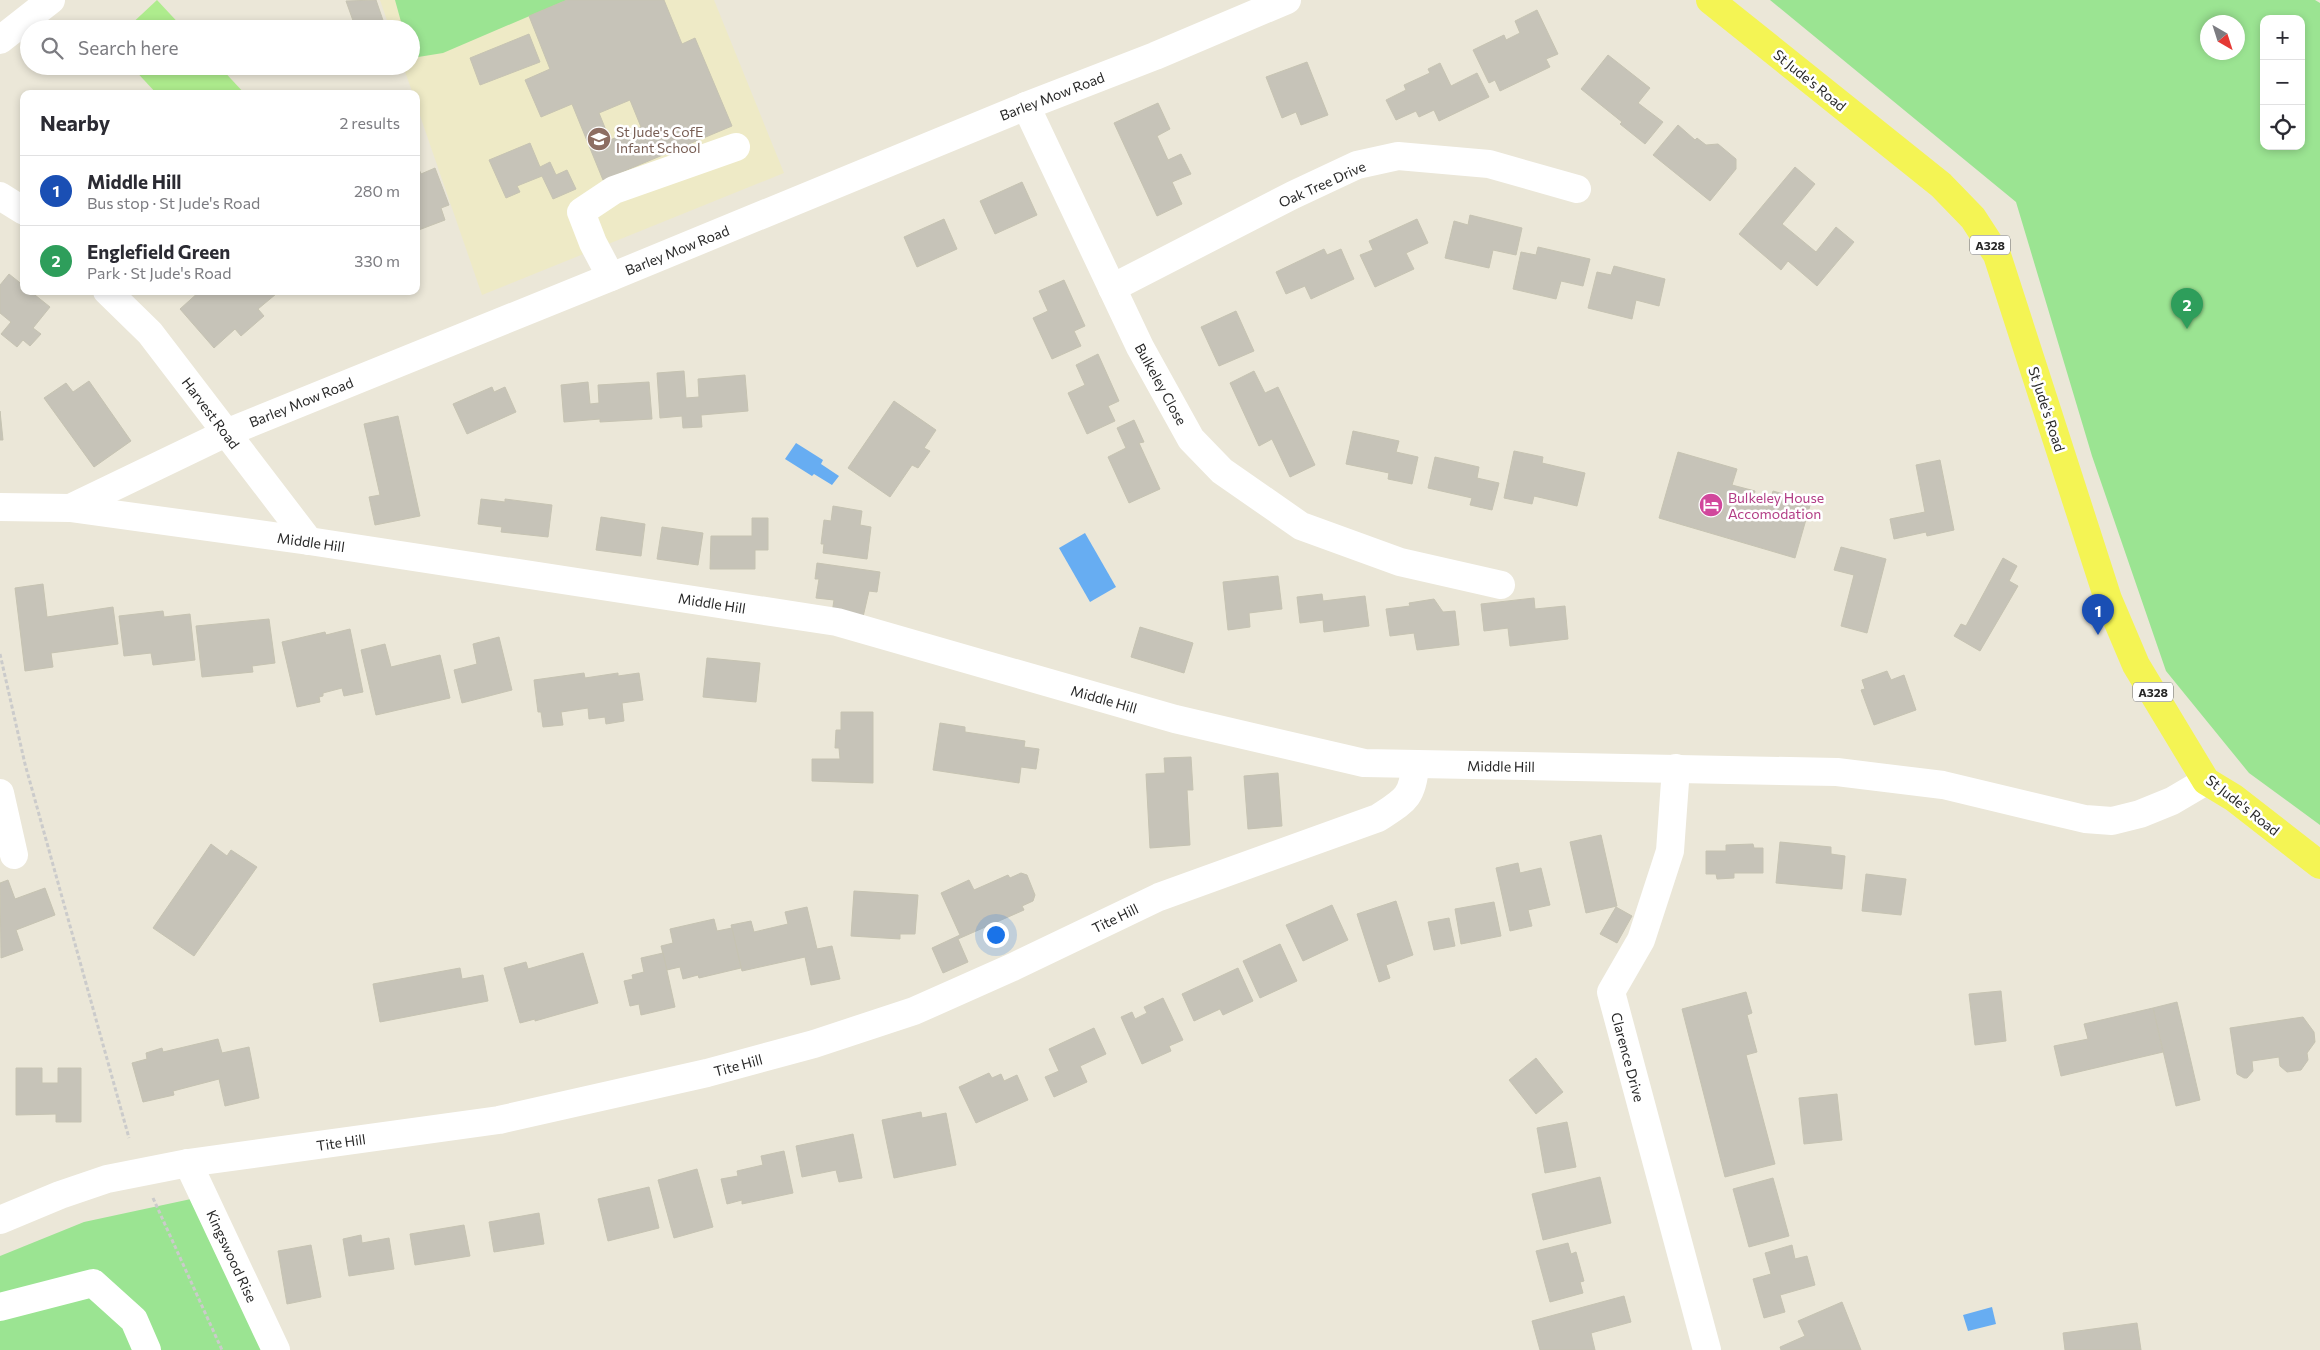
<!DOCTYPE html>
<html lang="en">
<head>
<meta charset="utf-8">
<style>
	body { margin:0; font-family:Commissioner,sans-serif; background:#f7f7f7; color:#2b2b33 }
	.controls { position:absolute; right:15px; top:15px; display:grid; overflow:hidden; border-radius:10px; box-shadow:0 2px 8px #0003 }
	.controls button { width:45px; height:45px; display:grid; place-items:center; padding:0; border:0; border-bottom:1px solid #e1e1e2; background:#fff; color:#2b2b33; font:25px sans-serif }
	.compass { position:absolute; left:2200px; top:15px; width:45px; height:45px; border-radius:50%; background:#fff; box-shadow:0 2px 8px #0003; rotate:141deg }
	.you { position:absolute; left:995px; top:934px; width:18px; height:18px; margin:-12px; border:4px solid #fff; border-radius:50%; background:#1a73e8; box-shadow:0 0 0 8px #1a73e833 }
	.badge { display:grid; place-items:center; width:32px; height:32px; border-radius:50%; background:#db2777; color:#fff; font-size:16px; font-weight:700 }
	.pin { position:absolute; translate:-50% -41px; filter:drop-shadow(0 1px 2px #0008) }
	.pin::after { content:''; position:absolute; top:26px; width:18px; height:15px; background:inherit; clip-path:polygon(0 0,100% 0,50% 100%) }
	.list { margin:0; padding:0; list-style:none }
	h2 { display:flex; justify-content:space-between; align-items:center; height:65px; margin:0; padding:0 20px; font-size:21px }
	h2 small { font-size:16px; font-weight:400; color:#7c7c81 }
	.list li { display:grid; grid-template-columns:32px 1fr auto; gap:15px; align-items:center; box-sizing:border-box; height:70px; padding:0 20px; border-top:1px solid #e1e1e2 }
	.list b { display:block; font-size:19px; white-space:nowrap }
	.list p { margin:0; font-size:16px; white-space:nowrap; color:#7c7c81 }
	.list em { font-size:16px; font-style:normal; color:#7c7c81 }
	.icon { flex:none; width:28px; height:28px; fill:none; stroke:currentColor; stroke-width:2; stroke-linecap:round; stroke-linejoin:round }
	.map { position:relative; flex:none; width:2320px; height:1350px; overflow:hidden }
	.search { position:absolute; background:#fff; box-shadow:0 2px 8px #0003; left:20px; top:20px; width:400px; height:55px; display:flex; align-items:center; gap:12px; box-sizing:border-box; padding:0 18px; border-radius:28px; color:#7c7c81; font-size:19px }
	.panel { position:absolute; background:#fff; box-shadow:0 2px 8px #0003; left:20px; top:90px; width:400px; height:205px; border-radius:10px }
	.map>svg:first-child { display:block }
</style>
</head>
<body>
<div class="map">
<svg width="2320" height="1350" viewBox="0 0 2320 1350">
	<rect width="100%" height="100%" fill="#ebe7d8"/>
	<polygon fill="#eeeac6" points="380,0 714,0 784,173 482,295 416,104 416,94 413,94 403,66 411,66 411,29 390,29"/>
	<g fill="#9be492" fill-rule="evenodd">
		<polygon points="395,0 567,0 443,53 412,58 411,29 403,29"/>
		<path d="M1770,0H2315L2320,3V825L2249,773L2166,671L2092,456L2016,202ZM2264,19H2301V146H2264ZM2238,22V52H2208V22Z"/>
		<polygon points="191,1199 274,1350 0,1350 0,1256 84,1222"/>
	</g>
	<g fill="#aeec8d">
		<polygon points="157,0 184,29 126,29"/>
		<polygon points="131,66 219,66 245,94 157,94"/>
	</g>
	<g fill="#67adf2">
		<polygon points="796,443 823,460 821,464 839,476 832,485 814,474 812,476 785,459"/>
		<polygon points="1085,533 1116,587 1090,602 1059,548"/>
		<polygon points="1992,1307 1996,1324 1968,1331 1963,1315"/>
	</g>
	<g fill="#c6c3b8" stroke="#c6c3b2" fill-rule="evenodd">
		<polygon points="376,0 386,29 356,29 346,1"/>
		<path d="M567,0H664L682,44L695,38L732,126L603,180L572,104L541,117L525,80L550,69L529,16ZM630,100L641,127L610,140L599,113Z"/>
		<polygon points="1537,10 1558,54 1546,59 1550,67 1500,91 1495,80 1489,83 1473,50 1504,35 1506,40 1520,33 1515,21"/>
		<polygon points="529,34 540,62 480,85 470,58"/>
		<polygon points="1608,55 1650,88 1638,103 1663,122 1645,144 1620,124 1622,122 1581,89"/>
		<polygon points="1307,62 1328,115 1301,125 1296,112 1282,118 1266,77"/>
		<polygon points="1440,63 1451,86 1477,73 1489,97 1439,121 1434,110 1419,117 1416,111 1396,120 1386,100 1406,90 1404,85 1430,73 1428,69"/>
		<polygon points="1158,103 1170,129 1157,136 1168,160 1181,154 1191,174 1172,182 1182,204 1157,216 1114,123"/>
		<polygon points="1678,125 1695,140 1697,138 1706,145 1718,144 1736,159 1736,169 1710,201 1653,155"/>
		<polygon points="530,143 540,167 550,162 556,175 567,170 576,189 553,199 542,176 517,186 520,192 506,198 489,160"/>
		<polygon points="416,162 421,174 435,168 449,205 441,208 445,220 416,231"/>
		<polygon points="1795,167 1815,184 1782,224 1816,252 1836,227 1854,242 1817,286 1788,261 1781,270 1739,234"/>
		<polygon points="1022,182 1037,215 995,234 980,201"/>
		<polygon points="1470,215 1522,228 1516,255 1493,250 1489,268 1445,258 1454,221 1468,225"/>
		<polygon points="944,219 957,249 917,267 904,237"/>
		<polygon points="1417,219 1428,243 1406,253 1414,269 1375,287 1360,255 1373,250 1369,241"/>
		<polygon points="1538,247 1590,259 1583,286 1561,281 1556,299 1513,289 1521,252 1536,255"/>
		<polygon points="1324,249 1327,255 1341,249 1354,279 1311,299 1305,286 1286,294 1276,272"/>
		<polygon points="1614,266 1665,279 1659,306 1636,300 1632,319 1588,308 1597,272 1611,275"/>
		<polygon points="9,274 24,286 24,291 30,291 50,307 33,328 41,334 30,346 23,340 17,347 1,334 11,322 0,313 0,285"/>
		<polygon points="1064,280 1085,326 1074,331 1081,346 1052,359 1033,318 1048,311 1039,291"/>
		<polygon points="200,291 274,291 276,294 258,309 264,316 241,336 235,329 214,348 180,309"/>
		<polygon points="1236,311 1254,351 1219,366 1201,327"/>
		<polygon points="1098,354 1119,401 1108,406 1115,421 1087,434 1068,393 1085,385 1076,365"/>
		<polygon points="684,371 686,398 699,397 698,379 745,375 748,411 701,415 702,427 683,428 682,416 660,418 657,373"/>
		<polygon points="1254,371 1265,393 1278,387 1315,465 1290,477 1272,439 1259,446 1230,383"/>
		<polygon points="89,381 131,441 94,467 44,398 66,383 73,392"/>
		<polygon points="588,382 590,404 599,403 598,385 649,382 652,419 600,422 600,419 564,422 561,385"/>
		<polygon points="492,387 494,392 505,387 516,412 467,434 453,404"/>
		<polygon points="894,401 936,430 924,448 930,451 918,468 912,465 890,497 848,468"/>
		<polygon points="0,411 3,440 0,440"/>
		<polygon points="398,416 420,516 375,525 369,497 380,495 364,424"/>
		<polygon points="1134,420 1144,442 1139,443 1160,489 1129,503 1108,457 1126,448 1117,428"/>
		<polygon points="1353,431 1399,441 1396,452 1418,457 1412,484 1388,479 1389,473 1346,464"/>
		<polygon points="1514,451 1543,457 1542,463 1585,473 1577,506 1534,496 1532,504 1504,498"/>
		<polygon points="1678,452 1737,469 1732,485 1755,491 1752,502 1768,507 1773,491 1811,502 1795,558 1659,518"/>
		<polygon points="1435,457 1479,467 1477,478 1499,483 1492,510 1470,505 1472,498 1428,488"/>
		<polygon points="1940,460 1954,530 1927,536 1926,532 1894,539 1890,519 1925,512 1916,465"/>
		<polygon points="481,499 505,502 505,499 552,505 548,537 501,532 502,527 478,524"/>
		<polygon points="833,506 862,511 860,525 871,527 867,559 823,553 824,544 821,544 824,520 831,521"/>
		<polygon points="601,517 645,524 641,556 596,550"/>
		<polygon points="752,518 768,518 768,550 755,550 755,569 710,569 711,536 752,536"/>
		<polygon points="662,527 703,533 698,565 657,559"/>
		<polygon points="1841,547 1886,559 1867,633 1841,626 1854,575 1834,570"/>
		<polygon points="2003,558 2017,566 2009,581 2018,586 1980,651 1954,636 1961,624 1966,626"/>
		<polygon points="817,563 880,572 877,592 869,591 863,617 832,613 834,600 816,598 819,579 815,579"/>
		<polygon points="1278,576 1282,609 1249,613 1250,627 1228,630 1223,582"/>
		<polygon points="43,584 47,617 113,607 118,644 51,653 53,667 25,671 15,588"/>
		<polygon points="1322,594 1323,601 1365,596 1369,626 1324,632 1323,620 1300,623 1297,597"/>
		<polygon points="1534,598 1535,609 1565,606 1568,639 1510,646 1508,628 1484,631 1481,604"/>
		<polygon points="1434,599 1443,612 1455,611 1459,645 1417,650 1414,633 1390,636 1386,609 1410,606 1409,603"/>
		<polygon points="163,611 164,617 190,614 195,660 153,665 151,653 124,656 119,616"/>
		<polygon points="269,619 275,663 252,666 253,672 202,677 196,626"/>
		<polygon points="1140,627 1193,643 1184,673 1131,657"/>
		<polygon points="350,629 363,692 344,696 342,688 323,693 323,696 319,697 320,702 297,707 282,642 325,632 326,635"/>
		<polygon points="499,637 512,690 462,703 454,670 477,664 473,644"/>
		<polygon points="385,644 391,667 440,655 450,698 376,715 361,650"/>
		<polygon points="707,658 760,663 756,702 703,697"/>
		<polygon points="1887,671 1891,680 1904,675 1916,710 1874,725 1861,690 1865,689 1862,680"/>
		<polygon points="584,673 585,678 618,673 618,676 639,673 643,700 622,703 624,721 606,724 605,717 589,719 588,708 561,712 563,725 543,727 541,712 538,712 534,680"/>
		<polygon points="841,712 873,712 873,783 812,781 812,759 840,759 839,748 835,748 836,730 841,730"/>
		<polygon points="940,723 965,727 965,732 1025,741 1024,747 1039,749 1036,769 1021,767 1019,783 933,770"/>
		<polygon points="1191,757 1193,790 1187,790 1190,845 1150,848 1146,774 1165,773 1164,758"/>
		<polygon points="1278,773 1282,826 1248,829 1244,776"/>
		<polygon points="1601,835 1617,906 1586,913 1570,842"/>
		<polygon points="1780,842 1831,847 1831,854 1845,856 1842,889 1776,883"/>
		<polygon points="211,844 227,856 231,850 257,867 194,956 153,928"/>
		<polygon points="1753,844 1754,848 1763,848 1763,873 1734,873 1734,878 1717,879 1716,874 1706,874 1706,851 1726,851 1726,845"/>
		<polygon points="1518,863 1520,873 1541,868 1550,905 1528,910 1532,926 1510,931 1496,868"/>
		<polygon points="1021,873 1027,875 1035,895 1033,901 1022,906 1024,910 958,939 968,962 943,973 932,948 960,935 941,893 969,880 974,890 1008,875 1010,878"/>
		<polygon points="1866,874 1906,879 1901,915 1862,911"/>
		<polygon points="8,880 15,899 45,888 55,915 16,930 23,950 1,958 0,883"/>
		<polygon points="854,891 918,895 915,934 900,934 900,939 851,936"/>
		<polygon points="1396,901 1413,955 1386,965 1390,978 1379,982 1357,914"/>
		<polygon points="1494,902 1501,936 1461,944 1455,909"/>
		<polygon points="1332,905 1348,940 1303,961 1286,925"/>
		<polygon points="807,907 817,949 832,946 840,979 811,985 805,957 742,971 731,925 751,921 754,932 788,924 785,912"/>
		<polygon points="1616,907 1632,916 1617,943 1600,934"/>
		<polygon points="1449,918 1455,946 1434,950 1428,922"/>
		<polygon points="714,919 717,931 732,928 741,968 699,978 698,975 683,979 680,967 667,970 661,946 673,943 670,929"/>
		<polygon points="1280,944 1297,981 1260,998 1243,961"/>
		<polygon points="583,953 598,1003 535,1021 535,1019 520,1023 504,968 526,962 528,969"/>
		<polygon points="663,953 675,1007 641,1015 639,1004 630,1006 624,981 633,979 632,975 644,972 641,958"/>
		<polygon points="460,968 462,979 483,975 488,1001 380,1022 373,984"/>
		<polygon points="1238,968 1253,1001 1223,1015 1220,1009 1194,1021 1182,994"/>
		<polygon points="2001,991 2006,1041 1975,1045 1969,994"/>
		<polygon points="1746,992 1752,1013 1747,1015 1757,1052 1746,1055 1775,1164 1725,1177 1682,1009"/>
		<polygon points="1163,998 1183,1040 1169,1046 1171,1051 1142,1064 1121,1017 1132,1012 1135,1019 1147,1013 1144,1007"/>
		<polygon points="2177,1002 2200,1100 2176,1106 2153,1008"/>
		<polygon points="2153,1008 2163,1052 2061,1076 2054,1046 2088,1039 2084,1024"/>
		<polygon points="2303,1017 2314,1032 2315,1042 2307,1053 2308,1060 2301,1070 2287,1072 2280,1066 2279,1057 2252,1061 2253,1071 2247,1078 2244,1078 2237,1074 2230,1028"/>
		<polygon points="1094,1028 1106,1054 1080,1066 1087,1082 1054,1097 1045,1077 1059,1071 1049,1049"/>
		<polygon points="218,1039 222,1053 249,1047 259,1098 225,1106 219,1079 173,1091 174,1095 143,1102 132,1063 147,1059 146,1053 162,1048 163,1052"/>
		<polygon points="1536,1058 1563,1092 1536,1114 1509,1080"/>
		<polygon points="16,1068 42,1068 42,1083 58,1083 58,1068 81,1068 81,1122 56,1122 56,1114 16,1115"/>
		<polygon points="989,1073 992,1078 1001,1074 1004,1081 1017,1075 1028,1100 976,1123 959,1087"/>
		<polygon points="1837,1094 1842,1140 1804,1144 1799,1098"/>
		<polygon points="921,1112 922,1118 946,1113 956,1165 894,1178 882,1120"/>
		<polygon points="1567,1122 1576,1167 1545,1173 1537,1128"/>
		<polygon points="853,1134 862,1178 839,1182 836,1170 802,1177 796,1146"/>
		<polygon points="784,1151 793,1193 742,1204 742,1200 727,1204 721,1179 738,1176 737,1171 763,1165 761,1156"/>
		<polygon points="697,1169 713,1227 674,1238 658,1180"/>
		<polygon points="1600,1177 1611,1223 1543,1240 1532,1194"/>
		<polygon points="1773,1178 1789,1236 1749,1247 1733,1189"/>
		<polygon points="649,1187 659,1228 608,1241 598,1199"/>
		<polygon points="539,1213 544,1244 494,1252 489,1222"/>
		<polygon points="464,1225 470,1256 415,1265 410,1234"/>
		<polygon points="361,1235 362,1243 389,1238 394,1269 349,1276 343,1239"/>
		<polygon points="1568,1243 1571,1254 1576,1252 1584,1281 1580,1282 1583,1293 1550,1302 1536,1251"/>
		<polygon points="311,1245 321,1297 287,1304 278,1251"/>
		<polygon points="1792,1245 1795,1259 1807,1256 1815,1285 1780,1295 1785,1312 1764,1318 1753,1279 1771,1274 1765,1253"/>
		<polygon points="1624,1296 1631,1322 1591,1333 1595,1350 1540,1350 1532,1321"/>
		<polygon points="1842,1302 1861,1350 1781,1350 1780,1347 1805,1336 1798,1321"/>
		<polygon points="2137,1323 2141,1350 2065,1350 2063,1333"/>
	</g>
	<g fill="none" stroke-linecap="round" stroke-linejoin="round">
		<g stroke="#cbcbcb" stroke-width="3" stroke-dasharray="4 2.5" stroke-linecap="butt">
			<polyline points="0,654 25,764 129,1138"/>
			<polyline points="153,1198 222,1350"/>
		</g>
		<g stroke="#fff" stroke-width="28">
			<polyline points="0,40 51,0"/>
			<polyline points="1026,106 1140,347 1191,439 1222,471 1301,526 1400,562 1501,585"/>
			<polyline points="0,196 24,211"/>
			<polyline points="611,277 593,243 581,212 614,190 736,147"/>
			<polyline points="1112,288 1293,195 1357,165 1398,156 1489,164 1577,189"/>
			<polyline points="107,291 150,333 309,541"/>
			<polyline points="0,507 70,508 309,541 837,622 1175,719 1364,763 1837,772 1943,785 2085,819 2112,821 2140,814 2172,801 2206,781"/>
			<polyline points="70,508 226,433 611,277 1026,106 1155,56 1287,0"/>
			<polyline points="1676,768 1670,851 1641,940 1611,992 1707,1350"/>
			<polyline points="0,793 14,855"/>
			<polyline points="188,1163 276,1350"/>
			<path d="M0,1220L60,1195L107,1179L188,1163L499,1120L707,1073L814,1044L914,1011L1013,967L1159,897L1378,818C1404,801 1413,798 1415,765"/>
			<polyline points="0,1307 93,1283 134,1320 147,1350"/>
		</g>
		<polyline stroke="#f4f454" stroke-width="28" points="1710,0 1941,185 1973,218 1997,255 2108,599 2136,665 2206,781 2234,798 2320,865"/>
	</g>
	<defs>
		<g id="school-disc" transform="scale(1.25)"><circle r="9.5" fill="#8d6e63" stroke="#fff"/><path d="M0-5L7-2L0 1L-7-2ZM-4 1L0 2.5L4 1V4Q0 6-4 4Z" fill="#fff"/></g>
		<g id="hotel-disc" transform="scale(1.25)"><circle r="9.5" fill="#d1479c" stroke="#fff"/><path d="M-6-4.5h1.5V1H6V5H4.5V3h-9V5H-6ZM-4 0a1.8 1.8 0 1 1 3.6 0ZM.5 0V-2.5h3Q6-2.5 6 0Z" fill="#fff"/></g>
	</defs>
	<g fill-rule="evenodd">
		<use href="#school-disc" x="599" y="139"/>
		<use href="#hotel-disc" x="1711" y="505"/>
	</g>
	<g text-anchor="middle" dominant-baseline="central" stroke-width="5" stroke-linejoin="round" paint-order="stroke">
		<g fill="#fff" stroke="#686868" stroke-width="1">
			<rect x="1970" y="235.5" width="40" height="19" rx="4"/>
			<rect x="2133" y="682.5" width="40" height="19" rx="4"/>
		</g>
		<g font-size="12" font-weight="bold" fill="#282828">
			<text x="1990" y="245">A328</text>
			<text x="2153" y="692">A328</text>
		</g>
		<g font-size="14" fill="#282828" stroke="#fff">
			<text transform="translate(1810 80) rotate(39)">St Jude's Road</text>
			<text transform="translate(1052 96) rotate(-21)">Barley Mow Road</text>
			<text transform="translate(1322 184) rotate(-24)">Oak Tree Drive</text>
			<text transform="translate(677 250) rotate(-22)">Barley Mow Road</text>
			<text transform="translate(1161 384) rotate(61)">Bulkeley Close</text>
			<text transform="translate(301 402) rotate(-22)">Barley Mow Road</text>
			<text transform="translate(2047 409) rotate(72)">St Jude's Road</text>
			<text transform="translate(211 413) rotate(53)">Harvest Road</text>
			<text transform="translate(311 542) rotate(8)">Middle Hill</text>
			<text transform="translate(712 603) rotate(9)">Middle Hill</text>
			<text transform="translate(1104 699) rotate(16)">Middle Hill</text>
			<text transform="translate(1501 766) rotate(1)">Middle Hill</text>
			<text transform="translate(2243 805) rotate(38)">St Jude's Road</text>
			<text transform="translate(1115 918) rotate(-26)">Tite Hill</text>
			<text transform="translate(1628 1057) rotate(75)">Clarence Drive</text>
			<text transform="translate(738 1065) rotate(-15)">Tite Hill</text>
			<text transform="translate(341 1142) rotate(-8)">Tite Hill</text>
			<text transform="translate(232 1256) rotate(65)">Kingswood Rise</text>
		</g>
		<g font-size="14" fill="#785e54" stroke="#fff" text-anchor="start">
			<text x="616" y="131">St Jude's CofE<tspan x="616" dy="16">Infant School</tspan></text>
		</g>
		<g font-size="14" fill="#b23c85" stroke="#fff" text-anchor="start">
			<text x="1728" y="497">Bulkeley House<tspan x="1728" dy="16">Accomodation</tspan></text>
		</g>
	</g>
</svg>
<div class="controls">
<button>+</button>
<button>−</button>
<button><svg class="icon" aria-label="locate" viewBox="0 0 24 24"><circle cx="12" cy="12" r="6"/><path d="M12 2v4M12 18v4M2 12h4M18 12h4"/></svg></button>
</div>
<svg class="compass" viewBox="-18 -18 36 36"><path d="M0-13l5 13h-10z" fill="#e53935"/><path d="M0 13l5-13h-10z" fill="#7c7c81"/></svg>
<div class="you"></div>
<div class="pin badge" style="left:2098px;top:635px;background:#1a4fb4">1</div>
<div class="pin badge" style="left:2187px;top:329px;background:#2e9e5b">2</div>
<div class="search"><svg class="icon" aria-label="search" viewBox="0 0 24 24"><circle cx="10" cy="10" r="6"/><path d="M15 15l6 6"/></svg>Search here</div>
<section class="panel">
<h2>Nearby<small>2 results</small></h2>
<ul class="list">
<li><span class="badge" style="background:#1a4fb4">1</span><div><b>Middle Hill</b><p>Bus stop · St Jude's Road</p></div><em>280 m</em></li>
<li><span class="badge" style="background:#2e9e5b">2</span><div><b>Englefield Green</b><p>Park · St Jude's Road</p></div><em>330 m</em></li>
</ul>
</section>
</div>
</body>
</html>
